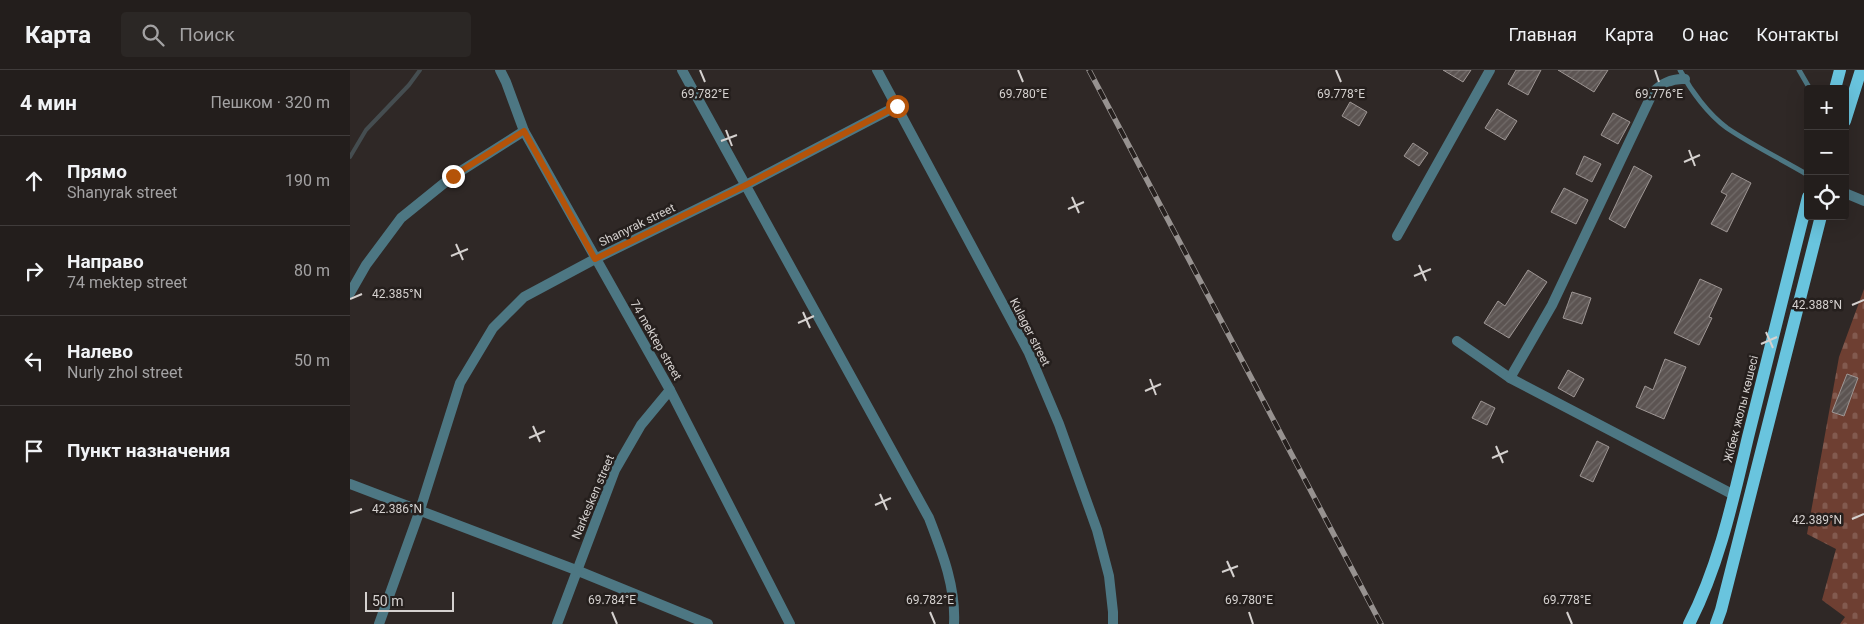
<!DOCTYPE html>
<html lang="ru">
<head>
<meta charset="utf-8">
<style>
	body { margin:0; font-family:Roboto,sans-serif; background:#2b2725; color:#f1f3f6 }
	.controls { position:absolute; right:15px; top:15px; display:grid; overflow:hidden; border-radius:5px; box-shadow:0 5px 20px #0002 }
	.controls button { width:45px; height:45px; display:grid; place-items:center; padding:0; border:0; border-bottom:1px solid #403c3b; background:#231e1c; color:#f1f3f6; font:25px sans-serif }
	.scale { position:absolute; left:15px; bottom:12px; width:89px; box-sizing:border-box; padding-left:5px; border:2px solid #d5d1cf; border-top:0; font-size:14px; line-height:18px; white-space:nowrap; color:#d5d1cf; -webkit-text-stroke:4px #251f1d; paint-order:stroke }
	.stop { position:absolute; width:15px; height:15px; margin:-11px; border:4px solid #b45309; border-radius:50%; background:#fff }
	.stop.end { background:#b45309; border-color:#fff; box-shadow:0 1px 5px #0008 }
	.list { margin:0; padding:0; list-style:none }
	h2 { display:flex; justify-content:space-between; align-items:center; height:65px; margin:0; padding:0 20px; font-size:21px }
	h2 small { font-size:16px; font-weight:400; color:#a3a2a3 }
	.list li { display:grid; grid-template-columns:32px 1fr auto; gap:15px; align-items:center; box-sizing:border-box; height:90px; padding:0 20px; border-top:1px solid #403c3b }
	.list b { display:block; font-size:19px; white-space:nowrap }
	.list p { margin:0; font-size:16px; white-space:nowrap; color:#a3a2a3 }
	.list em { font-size:16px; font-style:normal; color:#a3a2a3 }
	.icon { flex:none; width:28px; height:28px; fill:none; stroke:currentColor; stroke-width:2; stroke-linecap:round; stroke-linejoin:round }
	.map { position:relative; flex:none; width:1514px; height:554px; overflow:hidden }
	header { display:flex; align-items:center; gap:30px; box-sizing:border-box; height:70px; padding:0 25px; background:#231e1c; border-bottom:1px solid #403c3b }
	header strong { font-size:24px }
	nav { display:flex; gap:28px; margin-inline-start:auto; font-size:18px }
	.search { width:350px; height:45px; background:#2b2725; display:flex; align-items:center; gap:12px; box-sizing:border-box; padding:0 18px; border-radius:5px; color:#a3a2a3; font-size:19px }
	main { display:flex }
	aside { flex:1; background:#231e1c }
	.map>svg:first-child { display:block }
</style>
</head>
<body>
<header>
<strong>Карта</strong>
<div class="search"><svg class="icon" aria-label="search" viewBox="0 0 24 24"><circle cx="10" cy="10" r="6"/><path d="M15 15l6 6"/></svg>Поиск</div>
<nav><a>Главная</a><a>Карта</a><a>О нас</a><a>Контакты</a></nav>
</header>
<main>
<aside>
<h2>4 мин<small>Пешком · 320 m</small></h2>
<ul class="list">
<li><svg class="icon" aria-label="ahead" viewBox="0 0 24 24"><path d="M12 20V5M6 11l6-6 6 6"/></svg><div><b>Прямо</b><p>Shanyrak street</p></div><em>190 m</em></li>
<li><svg class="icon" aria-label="right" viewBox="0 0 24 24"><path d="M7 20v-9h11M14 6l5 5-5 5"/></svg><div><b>Направо</b><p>74 mektep street</p></div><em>80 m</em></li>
<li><svg class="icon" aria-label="left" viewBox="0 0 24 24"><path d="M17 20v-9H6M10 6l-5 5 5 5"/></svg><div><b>Налево</b><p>Nurly zhol street</p></div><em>50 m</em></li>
<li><svg class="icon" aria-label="arrive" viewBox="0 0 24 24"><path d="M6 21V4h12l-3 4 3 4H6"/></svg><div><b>Пункт назначения</b></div></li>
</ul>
</aside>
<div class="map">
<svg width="1514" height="554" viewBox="0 0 1514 554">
	<defs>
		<pattern id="cemetery-stones" width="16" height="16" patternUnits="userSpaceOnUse" patternTransform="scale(1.25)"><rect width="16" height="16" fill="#6e3f32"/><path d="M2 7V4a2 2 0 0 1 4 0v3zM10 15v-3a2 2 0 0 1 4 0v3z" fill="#825a4f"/></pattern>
		<pattern id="building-hatch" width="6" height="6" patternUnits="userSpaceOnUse" patternTransform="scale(1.25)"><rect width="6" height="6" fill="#5c5452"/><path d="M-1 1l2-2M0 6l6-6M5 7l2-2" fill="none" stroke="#726c6a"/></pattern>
	</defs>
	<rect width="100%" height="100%" fill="#2f2826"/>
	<polygon fill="url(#cemetery-stones)" points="1514,219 1514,554 1490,554 1495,547 1472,530 1486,479 1457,464 1489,287"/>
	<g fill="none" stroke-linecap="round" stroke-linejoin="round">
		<polyline stroke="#454d50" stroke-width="4" points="0,87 16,60 59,15 70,0"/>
	</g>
	<g fill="url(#building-hatch)" stroke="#9e9694">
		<polygon points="1093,0 1121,0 1113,12"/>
		<polygon points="1166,0 1191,0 1178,25 1158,14"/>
		<polygon points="1208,0 1258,0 1244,22"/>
		<polygon points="1000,32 1017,42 1009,56 992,46"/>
		<polygon points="1147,39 1167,51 1155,70 1135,58"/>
		<polygon points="1263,43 1280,52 1268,74 1251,65"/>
		<polygon points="1063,73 1078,83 1069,96 1054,86"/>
		<polygon points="1234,86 1251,94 1242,112 1226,104"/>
		<polygon points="1284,96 1302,106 1275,158 1259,149"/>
		<polygon points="1382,103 1401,113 1377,162 1361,154 1377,125 1371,122"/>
		<polygon points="1214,118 1238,130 1226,154 1201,142"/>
		<polygon points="1178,200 1197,212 1159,268 1134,253 1148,231 1155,236"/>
		<polygon points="1350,209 1372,219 1359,247 1362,248 1349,275 1324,263"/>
		<polygon points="1222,222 1241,228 1232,254 1213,248"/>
		<polygon points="1315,289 1336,297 1314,349 1286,337 1295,316 1303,320"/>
		<polygon points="1218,300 1234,309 1224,327 1208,318"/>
		<polygon points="1497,304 1508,308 1494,346 1482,342"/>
		<polygon points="1131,331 1145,338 1137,355 1122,348"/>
		<polygon points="1247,371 1259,377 1243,412 1230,406"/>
	</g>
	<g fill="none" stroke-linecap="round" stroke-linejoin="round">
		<g stroke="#4d7783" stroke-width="5">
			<path d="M1330,0C1341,21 1358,44 1377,58C1402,75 1431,89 1458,105"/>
			<polyline points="1449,0 1460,19"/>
		</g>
		<g stroke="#4d7783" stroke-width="10">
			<polyline points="150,0 156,12 174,61 320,320 440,554"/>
			<path d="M332,0L579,448C592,482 606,517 604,554"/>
			<polyline points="527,0 679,283 709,354 747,460 759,506 763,542 763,554"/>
			<polyline points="1495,123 1514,131"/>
			<polyline points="1047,166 1140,0"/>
			<polyline points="0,223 16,195 51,148 103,106 174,61"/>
			<polyline points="1107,271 1160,308 1384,425"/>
			<path d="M1160,308L1202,235L1303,22C1312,13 1322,8 1335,9"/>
			<polyline points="0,414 226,500 358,554"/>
			<polyline points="29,554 70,440 110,313 143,258 174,227 245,189 394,116 547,36"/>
			<polyline points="207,554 265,400 291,355 320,320"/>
		</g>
		<g stroke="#69c4de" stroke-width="12">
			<polyline points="1485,19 1490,0"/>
			<polyline points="1495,51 1511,0"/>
			<path d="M1339,554C1369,496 1383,430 1398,367C1418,287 1438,207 1458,127"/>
			<polyline points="1366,554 1371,540 1471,146"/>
		</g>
		<g stroke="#979290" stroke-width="5.5">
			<polyline id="rail" points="739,0 1031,554"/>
		</g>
		<use href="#rail" stroke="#251f1d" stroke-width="4" stroke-dasharray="11" stroke-linecap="butt"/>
	</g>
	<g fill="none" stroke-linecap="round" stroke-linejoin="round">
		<polyline stroke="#b45309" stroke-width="6" points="103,106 174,61 245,189 394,116 547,36"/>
	</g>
	<path fill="none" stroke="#d5d1cf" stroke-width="2" d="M350,0L355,12M668,0L673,12M986,0L991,12M1305,0L1309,12M376,60L382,76M371,71L387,65M1339,80L1345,96M1334,92L1350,85M722,127L729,143M718,139L734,132M106,174L113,190M101,186L118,179M1069,195L1076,211M1064,206L1081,199M0,229L12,224M1502,235L1514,230M453,242L460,258M448,253L464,246M1416,262L1423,278M1411,274L1427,267M800,309L806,325M795,321L811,314M183,356L190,372M179,368L195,361M1146,376L1153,393M1142,388L1158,381M530,424L537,440M525,435L541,428M0,443L12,439M1502,449L1514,444M877,491L884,507M872,502L888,496M262,542L267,554M580,542L585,554M899,542L903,554M1217,542L1222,554"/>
	<g text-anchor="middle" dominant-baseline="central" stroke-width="5" stroke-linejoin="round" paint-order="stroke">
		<g font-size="12" fill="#d5d1cf" stroke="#251f1d">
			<text transform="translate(287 155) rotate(-26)">Shanyrak street</text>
			<text transform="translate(680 262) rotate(63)">Kulager street</text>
			<text transform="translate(306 270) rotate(60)">74 mektep street</text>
			<text transform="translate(1391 339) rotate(-76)">Жібек жолы көшесі</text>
			<text transform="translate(243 427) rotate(-67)">Narkesken street</text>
		</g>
	</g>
	<g font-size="12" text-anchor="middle" fill="#d5d1cf" stroke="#251f1d" stroke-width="5" stroke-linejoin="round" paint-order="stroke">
		<text x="355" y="28">69.782°E</text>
		<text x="673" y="28">69.780°E</text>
		<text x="991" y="28">69.778°E</text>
		<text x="1309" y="28">69.776°E</text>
		<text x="47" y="228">42.385°N</text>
		<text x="1467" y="239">42.388°N</text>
		<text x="47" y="443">42.386°N</text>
		<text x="1467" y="454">42.389°N</text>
		<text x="262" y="534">69.784°E</text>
		<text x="580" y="534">69.782°E</text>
		<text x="899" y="534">69.780°E</text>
		<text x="1217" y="534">69.778°E</text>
	</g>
</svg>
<div class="controls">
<button>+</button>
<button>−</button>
<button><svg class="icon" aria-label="locate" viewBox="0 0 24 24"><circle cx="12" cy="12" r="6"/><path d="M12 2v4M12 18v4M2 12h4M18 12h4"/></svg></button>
</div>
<div class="scale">50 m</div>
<div class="stop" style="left:547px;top:36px"></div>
<div class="stop end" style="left:103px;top:106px"></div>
</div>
</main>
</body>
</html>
